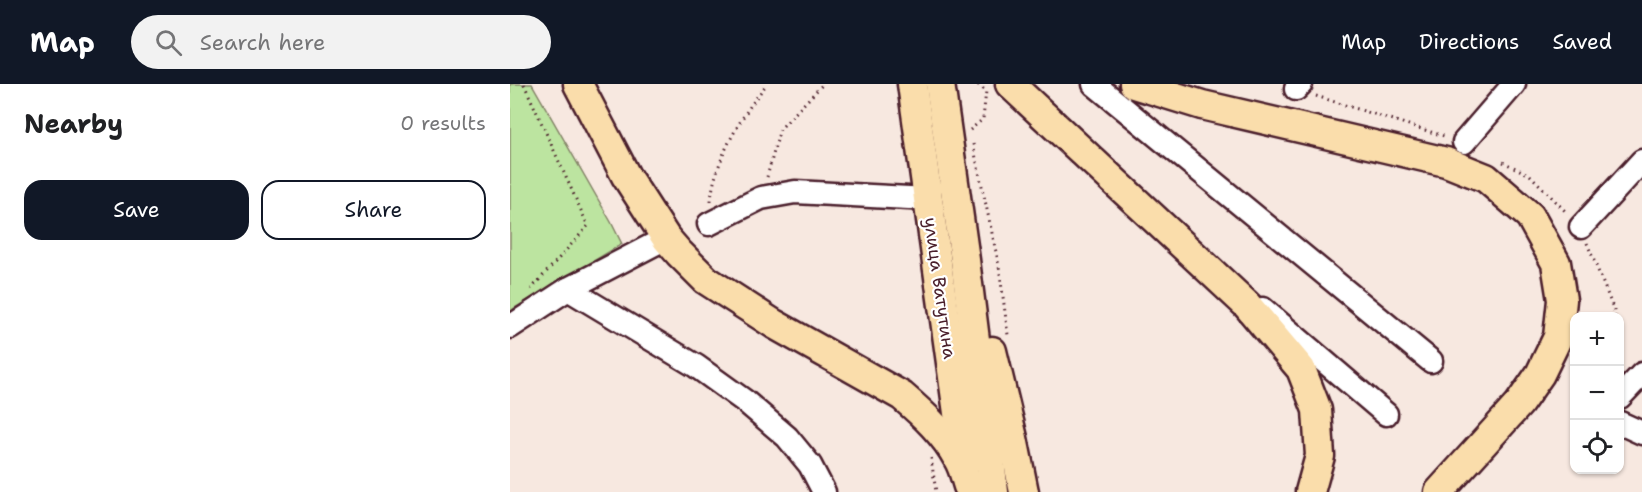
<!DOCTYPE html>
<html lang="en">
<head>
<meta charset="utf-8">
<style>
	body { margin:0; font-family:"Shantell Sans",sans-serif; background:#f2f2f2; color:#202124 }
	.controls { position:absolute; right:18px; bottom:18px; display:grid; overflow:hidden; border-radius:12px; box-shadow:0 2px 4px #0004 }
	.controls button { width:54px; height:54px; display:grid; place-items:center; padding:0; border:0; border-bottom:2px solid #e0e0e0; background:#fff; color:#202124; font:30px sans-serif }
	.list { margin:0; padding:0; list-style:none }
	h2 { display:flex; justify-content:space-between; align-items:center; height:78px; margin:0; padding:0 24px; font-size:26px }
	h2 small { font-size:20px; font-weight:400; color:#757577 }
	.actions { display:flex; gap:12px; padding:18px 24px }
	.actions a { flex:1; padding:14px 0; border:2px solid #111827; border-radius:18px; text-align:center; font-size:21px; color:#111827 }
	.actions .main { background:#111827; color:#fff }
	.icon { flex:none; width:33px; height:33px; fill:none; stroke:currentColor; stroke-width:2; stroke-linecap:round; stroke-linejoin:round }
	.map { position:relative; flex:none; width:1132px; height:408px; overflow:hidden }
	header { display:flex; align-items:center; gap:36px; box-sizing:border-box; height:84px; padding:0 30px; background:#111827; color:#fff }
	header strong { font-size:28px }
	nav { display:flex; gap:33px; margin-inline-start:auto; font-size:21px }
	.search { width:420px; height:54px; background:#f2f2f2; display:flex; align-items:center; gap:15px; box-sizing:border-box; padding:0 21px; border-radius:33px; color:#757577; font-size:22px }
	main { display:flex }
	aside { flex:1; background:#fff }
	.map>svg:first-child { display:block }
</style>
</head>
<body>
<header>
<strong>Map</strong>
<div class="search"><svg class="icon" aria-label="search" viewBox="0 0 24 24"><circle cx="10" cy="10" r="6"/><path d="M15 15l6 6"/></svg>Search here</div>
<nav><a>Map</a><a>Directions</a><a>Saved</a></nav>
</header>
<main>
<aside>
<h2>Nearby<small>0 results</small></h2>
<ul class="list">
</ul>
<div class="actions"><a class="main">Save</a><a>Share</a></div>
</aside>
<div class="map">
<svg width="1132" height="408" viewBox="0 0 1132 408">
	<rect width="100%" height="100%" fill="#f7e8e0"/>
	<filter id="ink" filterUnits="userSpaceOnUse"><feTurbulence type="fractalNoise" baseFrequency=".0167" numOctaves="2"/><feDisplacementMap in="SourceGraphic" scale="12" xChannelSelector="R" yChannelSelector="G"/><feConvolveMatrix kernelMatrix="1 2 1 2 8 2 1 2 1" color-interpolation-filters="sRGB"/></filter>
	<g filter="url(#ink)">
		<polygon fill="#bce4a0" stroke="#838266" stroke-width="1.5" points="0,0 22,0 101,138 112,160 3,225 0,231"/>
		<g fill="none" stroke-linecap="round" stroke-linejoin="round">
			<g stroke="#4a1f2b" stroke-width="27">
				<g id="minor">
					<polyline points="584,0 921,277"/>
					<polyline points="786,5 791,0"/>
					<polyline points="954,58 1004,0"/>
					<polyline points="199,140 251,114 285,108 418,115"/>
					<polyline points="1071,143 1132,77"/>
					<polyline points="58,205 186,282 236,318 277,353 300,381 314,408"/>
					<polyline points="753,225 876,330"/>
					<polyline points="0,243 58,205 156,154"/>
					<polyline points="1110,313 1132,290"/>
					<polyline points="1110,339 1132,349"/>
				</g>
			</g>
			<g stroke="#4a1f2b" stroke-width="33">
				<g id="major">
					<path d="M68,0L116,92L156,154L169,169L196,196L264,240L392,312C413,330 435,350 448,375C453,383 455,393 458,402"/>
					<polyline points="402,0 455,379"/>
					<polyline points="430,0 455,176 484,408"/>
					<polyline points="500,0 737,221 791,285 807,326 810,372 800,408"/>
					<polyline points="624,0 692,21 936,78 976,94 1020,132 1046,179 1052,216 1048,253 1030,290 1009,320 929,408"/>
					<polyline points="482,267 503,354 514,408"/>
				</g>
			</g>
			<g stroke="#4a1f2b" stroke-width="3" stroke-dasharray="1.5 4.5" stroke-linecap="butt">
				<polyline points="14,0 78,142 21,205"/>
				<polyline points="806,12 937,53"/>
				<polyline points="460,46 473,35 476,7 467,0"/>
				<polyline points="463,60 489,182 498,251"/>
				<polyline points="993,78 1020,91 1057,129"/>
				<polyline points="257,93 270,45 313,0"/>
				<path d="M201,117C204,77 232,30 257,0"/>
				<polyline points="1077,159 1105,229 1105,232"/>
				<polyline points="421,374 426,408"/>
			</g>
			<use href="#minor" stroke="#fff" stroke-width="22"/>
			<use href="#major" stroke="#faddab" stroke-width="28"/>
		</g>
	</g>
	<g text-anchor="middle" dominant-baseline="central" stroke-width="4.5" stroke-linejoin="round" paint-order="stroke">
		<g font-size="18" fill="#4a1f2b" stroke="#fff">
			<text transform="translate(430 204) rotate(82)">улица Ватутина</text>
		</g>
	</g>
</svg>
<div class="controls">
<button>+</button>
<button>−</button>
<button><svg class="icon" aria-label="locate" viewBox="0 0 24 24"><circle cx="12" cy="12" r="6"/><path d="M12 2v4M12 18v4M2 12h4M18 12h4"/></svg></button>
</div>
</div>
</main>
</body>
</html>
